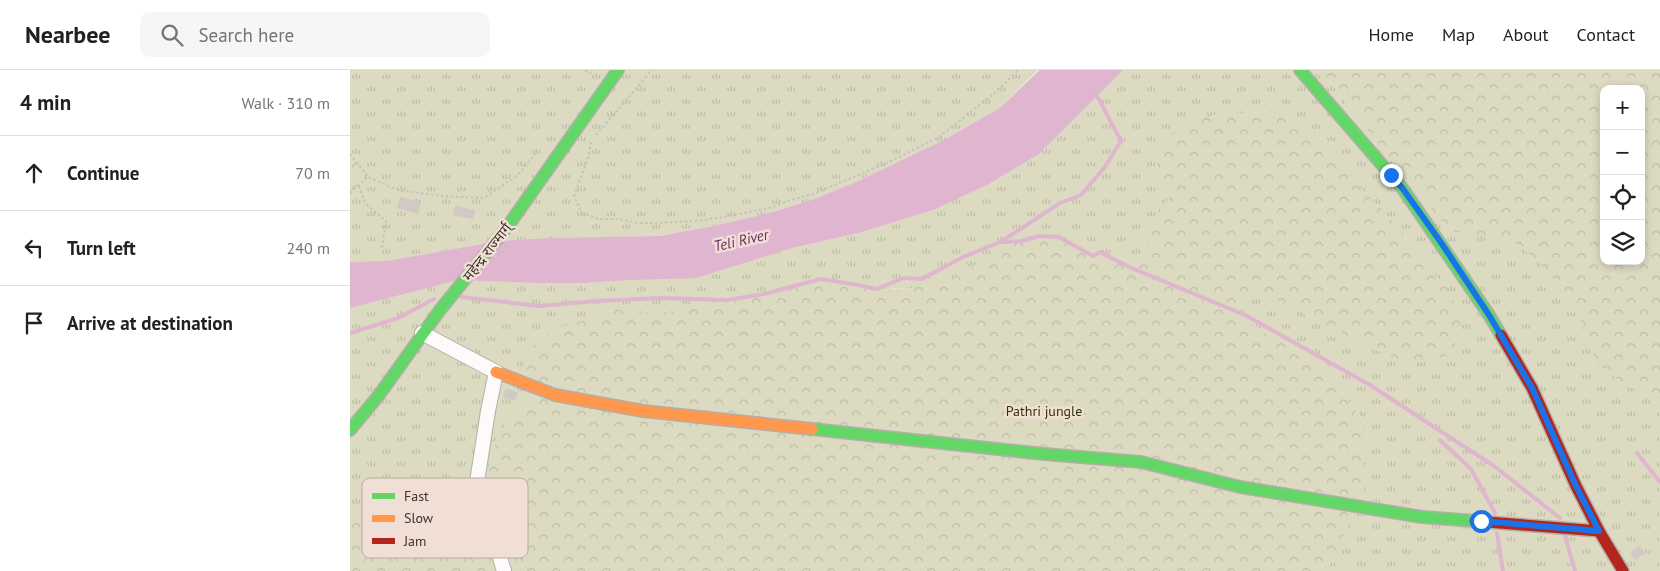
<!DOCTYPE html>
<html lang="en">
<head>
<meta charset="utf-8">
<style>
	body { margin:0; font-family:"PT Sans","Noto Sans Devanagari",sans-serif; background:#f6f6f6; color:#202124 }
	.controls { position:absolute; right:15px; top:15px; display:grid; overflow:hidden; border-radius:10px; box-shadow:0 2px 8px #0003 }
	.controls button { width:45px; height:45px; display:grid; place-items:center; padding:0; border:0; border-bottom:1px solid #e0e0e0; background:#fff; color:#202124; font:25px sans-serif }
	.stop { position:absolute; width:15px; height:15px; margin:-11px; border:4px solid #1a73e8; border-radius:50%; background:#fff }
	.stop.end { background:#1a73e8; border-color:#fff; box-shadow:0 1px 5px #0008 }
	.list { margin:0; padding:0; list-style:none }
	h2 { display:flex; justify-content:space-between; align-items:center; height:65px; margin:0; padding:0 20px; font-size:21px }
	h2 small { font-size:16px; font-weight:400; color:#757577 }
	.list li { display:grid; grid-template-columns:32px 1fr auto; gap:15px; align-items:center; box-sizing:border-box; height:75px; padding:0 20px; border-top:1px solid #e0e0e0 }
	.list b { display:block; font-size:19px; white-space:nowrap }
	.list em { font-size:16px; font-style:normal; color:#757577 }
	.icon { flex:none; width:28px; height:28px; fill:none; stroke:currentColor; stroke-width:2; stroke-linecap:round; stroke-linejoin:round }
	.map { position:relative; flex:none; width:1310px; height:501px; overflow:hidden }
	header { display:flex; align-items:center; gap:30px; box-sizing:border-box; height:70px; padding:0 25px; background:#fff; border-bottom:1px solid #e0e0e0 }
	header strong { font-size:24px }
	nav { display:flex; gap:28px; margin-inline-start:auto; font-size:18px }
	.search { width:350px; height:45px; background:#f6f6f6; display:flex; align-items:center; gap:12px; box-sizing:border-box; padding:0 18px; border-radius:10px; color:#757577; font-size:19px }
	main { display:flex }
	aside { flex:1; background:#fff }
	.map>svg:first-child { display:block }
</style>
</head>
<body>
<header>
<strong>Nearbee</strong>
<div class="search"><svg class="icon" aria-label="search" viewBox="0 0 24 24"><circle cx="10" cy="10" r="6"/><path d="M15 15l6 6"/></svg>Search here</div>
<nav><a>Home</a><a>Map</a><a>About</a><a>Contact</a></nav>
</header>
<main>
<aside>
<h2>4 min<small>Walk · 310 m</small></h2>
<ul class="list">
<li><svg class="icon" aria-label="ahead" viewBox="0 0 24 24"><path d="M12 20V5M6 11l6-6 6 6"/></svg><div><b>Continue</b></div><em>70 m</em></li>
<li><svg class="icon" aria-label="left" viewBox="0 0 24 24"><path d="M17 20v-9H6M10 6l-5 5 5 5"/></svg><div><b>Turn left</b></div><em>240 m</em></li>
<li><svg class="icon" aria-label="arrive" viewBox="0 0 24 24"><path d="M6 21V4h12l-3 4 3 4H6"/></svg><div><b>Arrive at destination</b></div></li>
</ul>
</aside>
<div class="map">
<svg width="1310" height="501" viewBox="0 0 1310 501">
	<defs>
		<pattern id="grass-tufts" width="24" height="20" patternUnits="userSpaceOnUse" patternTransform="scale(1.25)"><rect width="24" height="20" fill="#dcdac0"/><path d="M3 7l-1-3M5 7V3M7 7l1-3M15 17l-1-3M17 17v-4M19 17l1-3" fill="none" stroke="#bebca5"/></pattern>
		<pattern id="forest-crowns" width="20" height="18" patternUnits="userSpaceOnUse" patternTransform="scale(1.25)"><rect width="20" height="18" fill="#dcdac0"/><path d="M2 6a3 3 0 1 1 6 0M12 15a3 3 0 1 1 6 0" fill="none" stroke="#bebca5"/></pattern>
	</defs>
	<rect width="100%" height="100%" fill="#ebe0db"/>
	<g fill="url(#grass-tufts)">
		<polygon points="0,0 687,0 650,38 592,71 504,113 462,130 423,142 364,156 310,166 201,168 150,171 37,191 0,192 0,123 18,107 0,84"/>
		<path d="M773,0H971L1021,65L1151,169L1169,175L1201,204L1214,222L1234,258L1239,276L1249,296L1280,318L1310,334V501H977L998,456L1010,436L1014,419V380L1019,361L1009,344L995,328L959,288L909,259L895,245L892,226L912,225L930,231L1019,277L1094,215L1069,186L1059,171L995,101L971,68L958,56L938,46L920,42L864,45L814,69L802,82L813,108L824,123L799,152L796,190L779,197L760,195L709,167L690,166L654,177L604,209L584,214L564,218L527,219L508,215L471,209L414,224L377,230L321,242L284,243L266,239L212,257L195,266L181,277L177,314L179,333L165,344L145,376L134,414L122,427L114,445L98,455L64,469C42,460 23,447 0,445V238L108,210L186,213H234L279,210L442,178L512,162L583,140L637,115L689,84Z"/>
	</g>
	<g fill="url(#forest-crowns)" fill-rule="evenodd">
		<path d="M971,0H1310V334L1280,318L1249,296L1239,276L1234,258L1214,222L1201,204L1169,175L1151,169L1100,161L1021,65ZM1254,19H1291V191H1254Z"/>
		<path d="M920,42L938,46L958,56L971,68L995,101L1048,157L1069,186L1094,215L1104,231L1111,249L1109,269L1097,286L1075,292H1055L1019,277L930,231L912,225L892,226C893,231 893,240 896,245C905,263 943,275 960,288C980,305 1005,338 1019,361L1014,380V419L1010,436L998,456L977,501H0V445C23,447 42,460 64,469L98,455L114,445L122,427L134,414L145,376L153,358L165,344L179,333L174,294L181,277L195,266L212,257L266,239L284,243L321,242L377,230L414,224L471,209L508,215L527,219L545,220L564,218L604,209L654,177L690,166L709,167L760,195L779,197L796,190L799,152L823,123L813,108L802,82C842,38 866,47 920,42Z"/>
		<polygon points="0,84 18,107 0,122"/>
	</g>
	<polygon fill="#e0b5d0" points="690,0 773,0 689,84 637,115 583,140 512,162 442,178 346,208 279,210 234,213 186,213 108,210 0,238 0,192 37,191 150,171 201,168 310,166 364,156 423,142 462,130 504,113 592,71 650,38"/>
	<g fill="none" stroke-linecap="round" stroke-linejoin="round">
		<g stroke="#e0b5d0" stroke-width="4">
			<polyline points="652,171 710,133 731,125 754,98 771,71 746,24"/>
			<polyline points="112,227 189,236 246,231 311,228 377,230 414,224 471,209 508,215 527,219 553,208 572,209 613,187 650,172 671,171 690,166 709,167 743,186 750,182 779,197 895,245 1020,315 1144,396 1210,448"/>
			<polyline points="0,263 48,248 84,229"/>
			<polyline points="1090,370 1121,399 1145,443"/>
			<polyline points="1287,383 1310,412"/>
			<polyline points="1147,463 1153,501"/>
			<polyline points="1215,466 1225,501"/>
		</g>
	</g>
	<g fill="#d0c9c4">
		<polygon points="50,127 71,132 68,144 47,138"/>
		<polygon points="105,136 125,140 123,149 103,145"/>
		<polygon points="156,318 168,323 165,331 153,327"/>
		<polygon points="1290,476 1295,483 1285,490 1280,482"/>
	</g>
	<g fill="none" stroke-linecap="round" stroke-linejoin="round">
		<g stroke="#b6aeaa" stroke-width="16">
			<polyline id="street" points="72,263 146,302 138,341 127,412 154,501"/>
		</g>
		<g stroke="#b6aeaa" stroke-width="14">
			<g id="fast">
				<polyline points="950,0 1053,119 1139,245 1151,265"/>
				<polyline points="462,359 694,384 791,392 890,417 1072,447 1125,451"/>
				<polyline points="0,360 29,325 90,240 158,156 268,0"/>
			</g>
		</g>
		<g stroke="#b6aeaa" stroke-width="14">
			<polyline id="slow" points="146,302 205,325 293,341 462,359"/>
		</g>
		<g stroke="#b6aeaa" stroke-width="14">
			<g id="jam">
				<polyline points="1151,265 1182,318 1226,416 1249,461 1273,501"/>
				<polyline points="1125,451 1249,461"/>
			</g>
		</g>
		<g stroke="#c6c2c0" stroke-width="2" stroke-dasharray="2.5 2.5" stroke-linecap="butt">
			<polyline points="235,0 243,5"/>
			<polyline points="246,65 302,0"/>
			<polyline points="241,72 238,89 224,126 232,143 249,149 269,149 288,153 307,153 347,151 385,145 423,137 440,130 461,125 537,93 589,67 647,21 668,0"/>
			<polyline points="0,84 18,107"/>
			<polyline points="9,116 15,133 36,151 32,178"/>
			<polyline points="0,123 18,107 48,120 92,126 134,128 168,105 186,83"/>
		</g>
		<use href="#street" stroke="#fcfafa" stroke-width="14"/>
		<use href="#fast" stroke="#63d668" stroke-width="11"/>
		<use href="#slow" stroke="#ff974d" stroke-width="11"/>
		<use href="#jam" stroke="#b3261e" stroke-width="11"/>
	</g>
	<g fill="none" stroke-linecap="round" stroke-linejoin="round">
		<polyline stroke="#1a73e8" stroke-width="6" points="1041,105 1053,119 1092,174 1139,245 1182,318 1226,416 1249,461 1131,451"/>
	</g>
	<g text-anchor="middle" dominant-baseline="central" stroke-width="5" stroke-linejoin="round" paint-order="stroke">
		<g font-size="14" fill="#3b3330" stroke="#f1ded5">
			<text transform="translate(137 182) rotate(-52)">महेन्द्र राज्मार्ग्</text>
		</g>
		<g font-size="14" fill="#323602" stroke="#f1ded5">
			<text x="694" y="341">Pathri jungle</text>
		</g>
		<g font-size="15" font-style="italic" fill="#6e2b5f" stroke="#f1ded5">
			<text transform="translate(391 170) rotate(-13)">Teli River</text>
		</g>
	</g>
	<rect x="12" y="408" width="166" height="80" rx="8" fill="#f1ded5" stroke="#baaba4" stroke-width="1"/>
	<rect x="22" y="423" width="23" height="6" fill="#63d668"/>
	<rect x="22" y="445" width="23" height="7" fill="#ff974d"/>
	<rect x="22" y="468" width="23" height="6" fill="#b3261e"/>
	<g font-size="14" fill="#3b3330">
		<text x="54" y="431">Fast</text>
		<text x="54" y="453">Slow</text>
		<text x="54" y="476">Jam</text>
	</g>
</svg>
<div class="controls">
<button>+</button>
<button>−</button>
<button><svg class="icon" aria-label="locate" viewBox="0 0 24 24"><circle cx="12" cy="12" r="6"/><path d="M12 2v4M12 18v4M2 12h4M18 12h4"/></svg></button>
<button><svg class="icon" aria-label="layers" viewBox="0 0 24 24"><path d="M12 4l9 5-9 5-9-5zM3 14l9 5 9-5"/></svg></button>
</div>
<div class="stop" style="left:1131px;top:451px"></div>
<div class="stop end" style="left:1041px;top:105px"></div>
</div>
</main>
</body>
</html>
